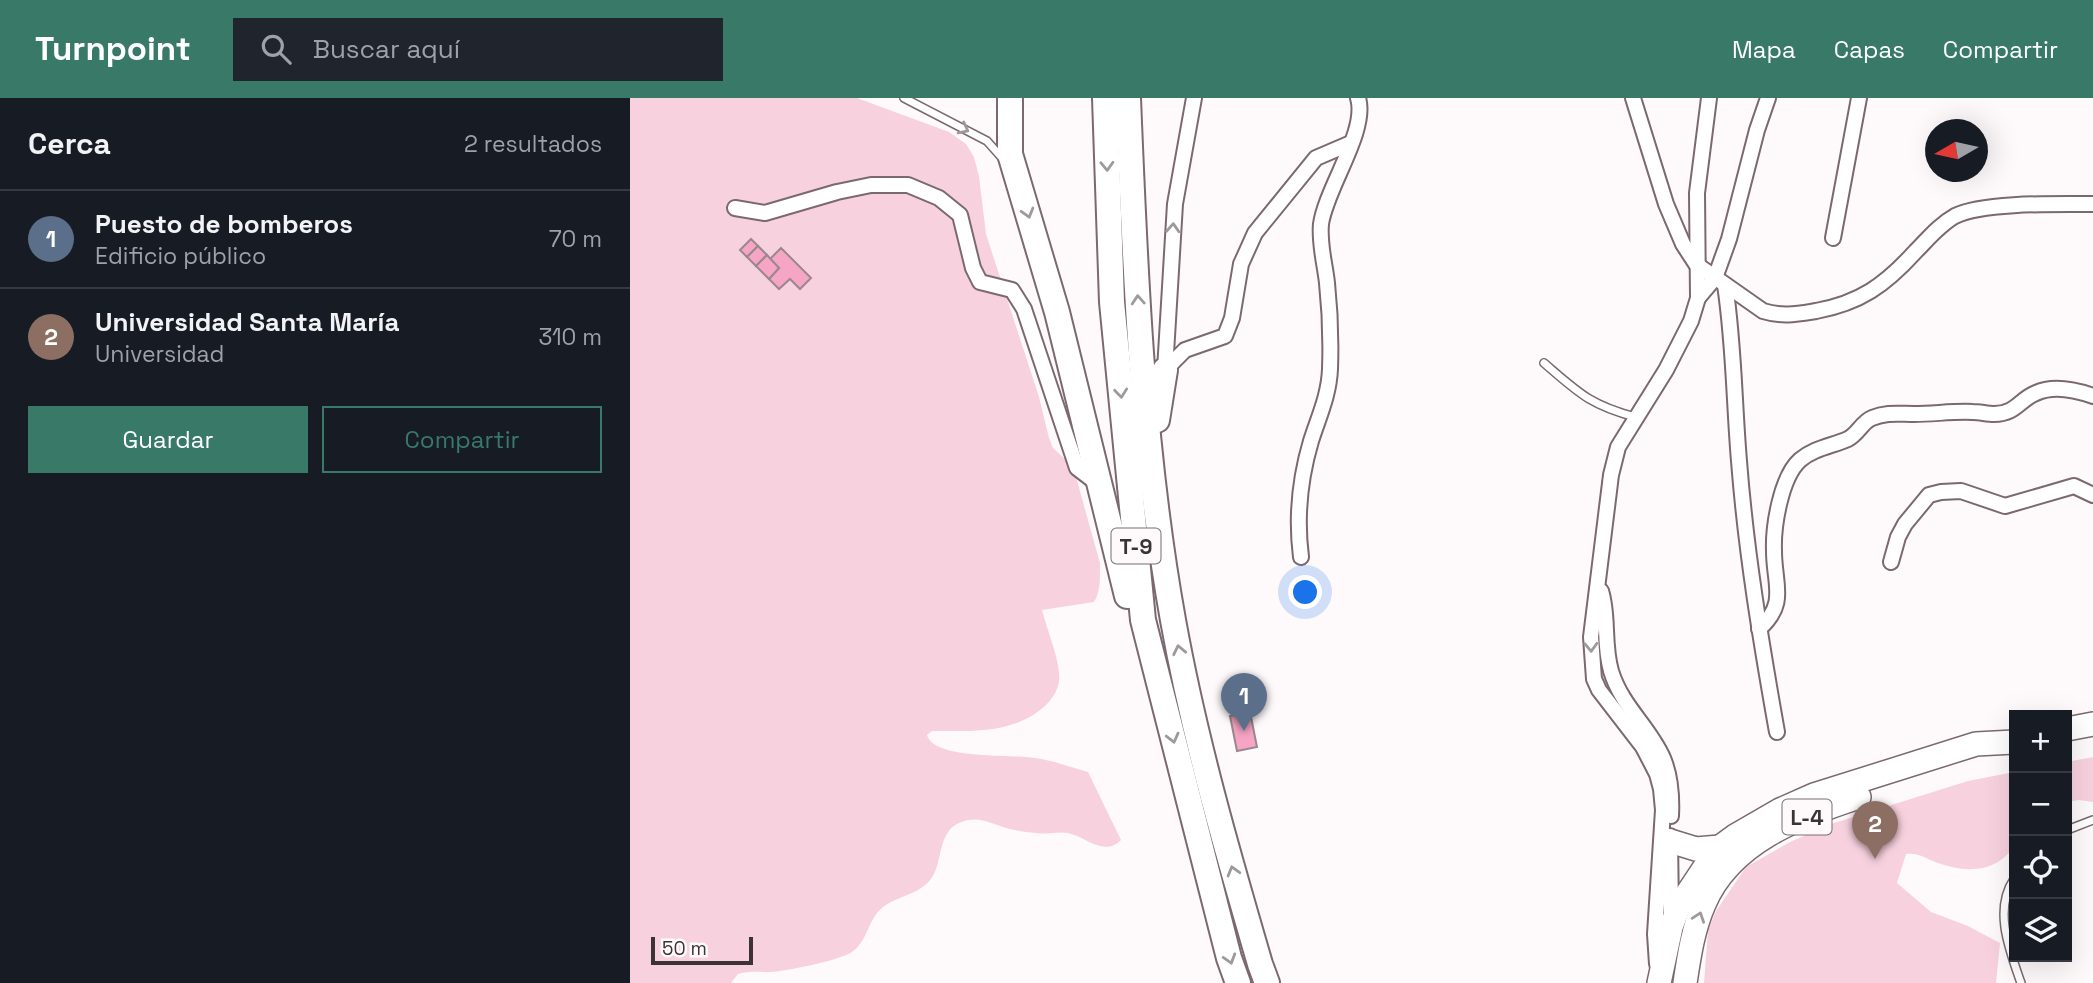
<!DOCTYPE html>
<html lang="es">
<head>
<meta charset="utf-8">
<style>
	body { margin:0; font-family:"Space Grotesk",sans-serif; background:#20242c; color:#f1f3f6 }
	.controls { position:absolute; right:21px; bottom:21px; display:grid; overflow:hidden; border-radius:0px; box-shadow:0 7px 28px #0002 }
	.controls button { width:63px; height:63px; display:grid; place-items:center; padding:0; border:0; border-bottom:2px solid #363941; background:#171b24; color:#f1f3f6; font:35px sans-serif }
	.compass { position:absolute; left:1295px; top:21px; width:63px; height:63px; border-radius:50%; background:#171b24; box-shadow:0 7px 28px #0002; rotate:261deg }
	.scale { position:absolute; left:21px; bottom:18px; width:102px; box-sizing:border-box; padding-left:7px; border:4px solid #3c3336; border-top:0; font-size:19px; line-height:24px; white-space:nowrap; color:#3c3336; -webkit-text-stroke:5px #fefafc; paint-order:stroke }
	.you { position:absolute; left:676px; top:495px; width:24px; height:24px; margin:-18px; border:5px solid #fff; border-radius:50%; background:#1a73e8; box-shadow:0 0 0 10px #1a73e833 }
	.badge { display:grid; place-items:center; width:46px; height:46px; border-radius:50%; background:#397968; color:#fff; font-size:23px; font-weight:700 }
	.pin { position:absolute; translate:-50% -58px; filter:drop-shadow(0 2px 4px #0008) }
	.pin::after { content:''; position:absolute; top:37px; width:24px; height:21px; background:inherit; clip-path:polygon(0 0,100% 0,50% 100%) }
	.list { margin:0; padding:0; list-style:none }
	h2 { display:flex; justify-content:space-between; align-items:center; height:91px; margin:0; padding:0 28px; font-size:30px }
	h2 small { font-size:23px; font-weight:400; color:#9ea1a6 }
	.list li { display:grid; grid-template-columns:46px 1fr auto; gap:21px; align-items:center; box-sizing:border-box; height:98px; padding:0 28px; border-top:2px solid #363941 }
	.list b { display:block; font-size:26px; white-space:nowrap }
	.list p { margin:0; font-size:23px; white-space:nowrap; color:#9ea1a6 }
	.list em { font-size:23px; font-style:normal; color:#9ea1a6 }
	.actions { display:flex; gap:14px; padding:21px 28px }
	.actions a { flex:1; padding:16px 0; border:2px solid #397968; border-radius:0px; text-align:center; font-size:24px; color:#397968 }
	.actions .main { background:#397968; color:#fff }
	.icon { flex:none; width:38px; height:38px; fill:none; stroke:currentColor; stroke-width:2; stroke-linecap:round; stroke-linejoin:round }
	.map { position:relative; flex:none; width:1463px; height:885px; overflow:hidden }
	header { display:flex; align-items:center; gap:42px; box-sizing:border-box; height:98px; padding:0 35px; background:#397968; color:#fff }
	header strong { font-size:33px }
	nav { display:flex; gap:38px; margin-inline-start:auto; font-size:24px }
	.search { width:490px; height:63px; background:#20242c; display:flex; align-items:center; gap:18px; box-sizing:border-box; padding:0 24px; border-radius:0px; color:#9ea1a6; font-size:26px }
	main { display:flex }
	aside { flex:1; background:#171b24 }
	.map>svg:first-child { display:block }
</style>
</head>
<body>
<header>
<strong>Turnpoint</strong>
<div class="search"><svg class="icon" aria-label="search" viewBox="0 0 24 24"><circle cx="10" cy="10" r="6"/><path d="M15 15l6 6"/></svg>Buscar aquí</div>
<nav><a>Mapa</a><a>Capas</a><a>Compartir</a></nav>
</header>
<main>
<aside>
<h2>Cerca<small>2 resultados</small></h2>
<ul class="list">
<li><span class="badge" style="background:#5c6f8a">1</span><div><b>Puesto de bomberos</b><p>Edificio público</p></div><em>70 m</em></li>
<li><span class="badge" style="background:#8d6e63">2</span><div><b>Universidad Santa María</b><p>Universidad</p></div><em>310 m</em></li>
</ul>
<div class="actions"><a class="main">Guardar</a><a>Compartir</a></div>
</aside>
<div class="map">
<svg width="1463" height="885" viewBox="0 0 1463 885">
	<rect width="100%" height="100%" fill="#fefafc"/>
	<g fill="#f8d1df">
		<path d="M0,0H227L319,34L336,46L344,59L349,78L356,136L409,299L419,340L423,350L439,365L446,379L470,465C470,478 471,493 464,504L412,512C417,532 427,554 429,575C431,588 424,599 415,608C384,636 341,633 302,633L297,637C304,662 381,656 405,660C422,662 440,669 458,674L491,742C474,759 456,739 438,735C428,733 417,737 406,735C399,734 392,734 385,732C366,729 349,715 329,725C307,735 313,765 301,781C289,797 266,798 252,810C238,821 238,843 222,854C208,863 157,873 140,874C129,874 119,873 108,876L101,885H0Z"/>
		<polygon points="1463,659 1463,704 1449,702 1437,704 1437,664"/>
		<path d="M1384,674V748C1367,775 1335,775 1308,765C1297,761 1288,754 1276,756L1267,785L1301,814L1338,828L1370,845L1366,885H1074L1078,832L1086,813L1116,769L1160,744L1201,726L1338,683Z"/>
	</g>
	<g fill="#f6a5c4" stroke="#9b888e" stroke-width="2">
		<polygon points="121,141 128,148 117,159 110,152"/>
		<polygon points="128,148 137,157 126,168 117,159"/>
		<polygon points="151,150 181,180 170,191 160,181 149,191 139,181 149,170 140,161"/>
		<polygon points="137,157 149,170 139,181 126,168"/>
		<polygon points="620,614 627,649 607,653 600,618"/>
	</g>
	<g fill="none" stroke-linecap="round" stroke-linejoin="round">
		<g stroke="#7b696f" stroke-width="10">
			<g id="service">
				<polyline points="274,0 357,43 373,61"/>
				<path d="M914,265C949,295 960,307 1005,319"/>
				<polyline points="1437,732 1463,722"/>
				<path d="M1384,781C1363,812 1380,853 1391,885"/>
			</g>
		</g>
		<g stroke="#7b696f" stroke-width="18">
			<g id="minor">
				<path d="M1003,0L1036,106L1053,146L1066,166L1133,213C1152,219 1167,216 1186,213C1230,205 1255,187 1285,154C1297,142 1309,127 1325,118C1352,104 1430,106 1463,106"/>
				<polyline points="105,110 135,115 207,94 241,87 278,87 309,100 330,117 343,170 350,184 382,192 394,211 447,370 468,386"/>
				<polyline points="1203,140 1229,0"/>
				<path d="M1095,187C1104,245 1104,304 1109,363C1116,454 1131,544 1147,634"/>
				<polyline points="1068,200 1085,180 1099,141 1127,32 1138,0"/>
				<polyline points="535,272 555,252 595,238 602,220 611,166 625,135 686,60 721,45"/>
				<polyline points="535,272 545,106 564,0"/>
				<path d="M671,459C666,420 670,380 681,343C689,318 699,297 700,271C701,243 700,213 697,185C695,166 689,146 691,126C696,90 738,33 728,0"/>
				<polyline points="1261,464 1268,439 1275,426 1299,397 1311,394 1331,393 1375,408 1444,388 1463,397"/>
				<path d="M971,493C979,518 973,546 981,573C992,609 1019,628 1033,660C1041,679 1042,698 1041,718"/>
				<path d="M1129,531C1158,505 1144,487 1144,453C1143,428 1151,379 1170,362C1184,350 1202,348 1218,341C1228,336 1232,324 1242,320C1256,314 1269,316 1284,316C1304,316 1323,313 1343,314C1350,314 1357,316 1364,316C1386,316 1390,301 1406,295C1423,287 1446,292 1463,298"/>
				<polyline points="1040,738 1041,816"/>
				<polyline points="1027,866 1025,836 1033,712 1031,691 1027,676 1013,649 969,592 964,581 961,539 981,377 988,349 1036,272 1061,223 1068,200 1067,95 1079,0"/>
			</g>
		</g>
		<g stroke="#7b696f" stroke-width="26">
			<g id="primary">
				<polyline points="1437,631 1463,626"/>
				<polyline points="1040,743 1066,751 1090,749"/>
				<polyline points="1029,885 1041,829 1049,808 1077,766 1090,749 1105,738 1150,712 1184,697 1346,646 1384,644"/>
				<path d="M1055,885C1059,858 1063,831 1074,806C1100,744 1170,718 1229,699"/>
			</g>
		</g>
		<g stroke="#7b696f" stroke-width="28">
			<g id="motorway">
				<polyline points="380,0 380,56 427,214 497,498"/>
				<polyline points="475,0 482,204 513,522 599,860 608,885"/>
				<path d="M498,0C505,174 512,350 543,522C564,639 597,753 630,866L637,885"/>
				<polyline points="527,322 535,272"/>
			</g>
		</g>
		<use href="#service" stroke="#fff" stroke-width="7"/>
		<use href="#minor" stroke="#fff" stroke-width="14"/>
		<use href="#primary" stroke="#fff" stroke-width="23"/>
		<use href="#motorway" stroke="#fff" stroke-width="24"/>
	</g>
	<defs><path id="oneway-chevron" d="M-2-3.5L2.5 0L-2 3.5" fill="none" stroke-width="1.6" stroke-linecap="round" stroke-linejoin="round" transform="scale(1.75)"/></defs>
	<g stroke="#9e999a">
		<use href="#oneway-chevron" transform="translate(334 31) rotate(27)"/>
		<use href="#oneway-chevron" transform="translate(477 68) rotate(88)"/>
		<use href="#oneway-chevron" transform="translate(398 115) rotate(74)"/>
		<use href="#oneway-chevron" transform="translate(543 130) rotate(-87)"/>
		<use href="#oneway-chevron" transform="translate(508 202) rotate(-94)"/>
		<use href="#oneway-chevron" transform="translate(491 295) rotate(84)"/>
		<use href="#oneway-chevron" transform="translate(961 549) rotate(88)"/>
		<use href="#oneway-chevron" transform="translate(549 552) rotate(-102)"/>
		<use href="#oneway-chevron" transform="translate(543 640) rotate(76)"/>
		<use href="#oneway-chevron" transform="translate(603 773) rotate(-106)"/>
		<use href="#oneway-chevron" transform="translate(1069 819) rotate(-71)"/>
		<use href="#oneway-chevron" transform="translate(600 861) rotate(73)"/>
	</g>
	<g text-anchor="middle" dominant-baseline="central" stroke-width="6" stroke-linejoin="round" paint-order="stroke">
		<g fill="#fefafc" stroke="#766f71" stroke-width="2">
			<rect x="481.5" y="430.5" width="49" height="35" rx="5"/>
			<rect x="1152.5" y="701.5" width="49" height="35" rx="5"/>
		</g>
		<g font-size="21" font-weight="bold" fill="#3c3336">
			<text x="506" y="448">T-9</text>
			<text x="1177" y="719">L-4</text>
		</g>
	</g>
</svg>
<div class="controls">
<button>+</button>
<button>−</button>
<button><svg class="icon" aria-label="locate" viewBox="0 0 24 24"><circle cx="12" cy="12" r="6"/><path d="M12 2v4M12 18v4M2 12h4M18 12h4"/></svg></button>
<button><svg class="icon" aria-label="layers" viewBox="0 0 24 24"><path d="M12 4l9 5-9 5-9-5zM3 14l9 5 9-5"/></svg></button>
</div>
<svg class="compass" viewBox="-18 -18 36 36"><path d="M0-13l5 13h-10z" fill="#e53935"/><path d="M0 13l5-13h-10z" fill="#9ea1a6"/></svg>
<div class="scale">50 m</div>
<div class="you"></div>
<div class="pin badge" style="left:614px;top:633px;background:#5c6f8a">1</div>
<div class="pin badge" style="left:1245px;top:761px;background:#8d6e63">2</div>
</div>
</main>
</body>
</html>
